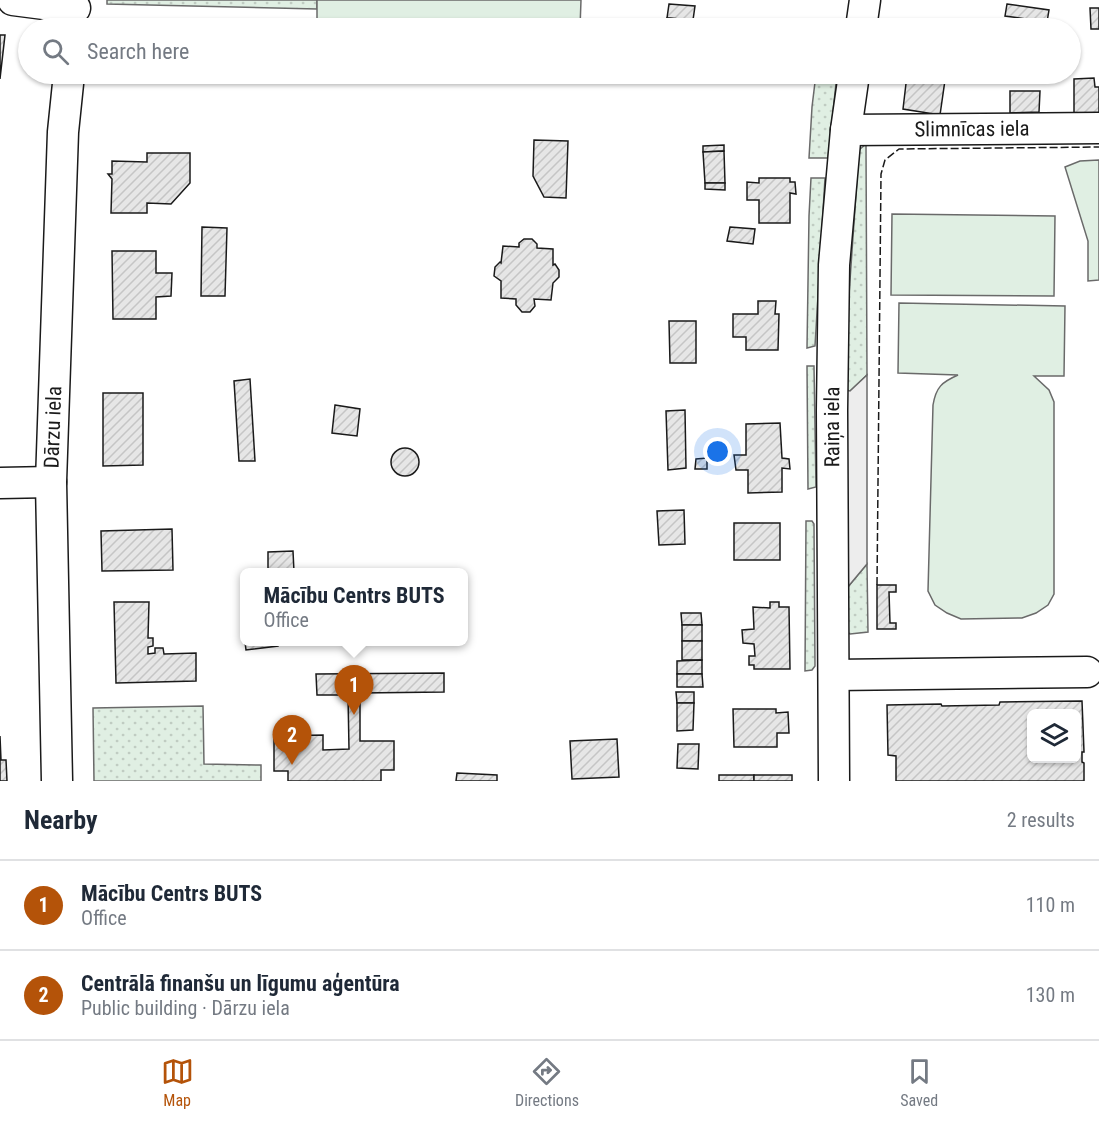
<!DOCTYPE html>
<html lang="en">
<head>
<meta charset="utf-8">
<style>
	body { margin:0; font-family:"Roboto Condensed",sans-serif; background:#f2f2f3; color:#1f2937 }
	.controls { position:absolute; right:18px; bottom:18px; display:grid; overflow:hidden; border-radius:9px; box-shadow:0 2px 4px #0004 }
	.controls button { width:54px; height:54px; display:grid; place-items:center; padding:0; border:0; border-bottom:2px solid #e0e1e3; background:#fff; color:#1f2937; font:30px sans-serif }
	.you { position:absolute; left:718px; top:452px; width:21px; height:21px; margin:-15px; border:4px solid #fff; border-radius:50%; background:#1a73e8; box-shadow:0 0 0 9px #1a73e833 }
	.badge { display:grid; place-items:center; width:39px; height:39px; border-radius:50%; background:#b45309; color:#fff; font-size:20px; font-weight:700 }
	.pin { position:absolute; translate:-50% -50px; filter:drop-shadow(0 2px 3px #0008) }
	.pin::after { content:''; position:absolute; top:32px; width:21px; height:18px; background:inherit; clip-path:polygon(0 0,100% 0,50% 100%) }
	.popup { position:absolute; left:240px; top:568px; width:228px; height:78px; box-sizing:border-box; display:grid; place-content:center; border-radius:9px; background:#fff; filter:drop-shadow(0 2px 4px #0005); font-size:20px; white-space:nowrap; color:#747a83 }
	.popup b { font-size:22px; color:#1f2937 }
	.popup::after { content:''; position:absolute; left:50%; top:100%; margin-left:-12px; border:12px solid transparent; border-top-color:#fff }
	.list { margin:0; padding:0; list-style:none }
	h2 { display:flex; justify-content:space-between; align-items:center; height:78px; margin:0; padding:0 24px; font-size:26px }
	h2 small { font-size:20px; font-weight:400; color:#747a83 }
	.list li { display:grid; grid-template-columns:39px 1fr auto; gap:18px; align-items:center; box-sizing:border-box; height:90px; padding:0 24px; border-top:2px solid #e0e1e3 }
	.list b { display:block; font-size:22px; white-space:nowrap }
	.list p { margin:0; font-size:20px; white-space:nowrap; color:#747a83 }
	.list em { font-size:20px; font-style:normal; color:#747a83 }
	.icon { flex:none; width:33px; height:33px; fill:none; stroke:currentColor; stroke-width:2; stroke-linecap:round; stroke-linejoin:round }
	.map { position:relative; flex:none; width:1099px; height:781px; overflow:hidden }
	.search { position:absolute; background:#fff; box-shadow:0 2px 4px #0004; left:18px; right:18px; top:18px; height:66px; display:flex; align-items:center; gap:15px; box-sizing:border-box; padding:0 21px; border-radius:33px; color:#747a83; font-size:22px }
	.sheet { height:258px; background:#fff }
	nav { display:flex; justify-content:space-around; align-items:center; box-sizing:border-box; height:84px; border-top:2px solid #e0e1e3; background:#fff; font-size:16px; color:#747a83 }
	nav a { display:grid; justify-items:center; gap:3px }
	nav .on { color:#b45309 }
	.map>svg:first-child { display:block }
</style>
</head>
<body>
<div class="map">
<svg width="1099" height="781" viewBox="0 0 1099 781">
	<defs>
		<pattern id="grass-dots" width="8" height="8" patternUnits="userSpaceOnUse" patternTransform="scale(1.5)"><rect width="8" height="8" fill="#e0efe3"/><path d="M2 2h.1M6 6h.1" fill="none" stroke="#c0ccc2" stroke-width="1.8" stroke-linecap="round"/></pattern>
		<pattern id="building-hatch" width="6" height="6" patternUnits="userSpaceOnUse" patternTransform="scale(1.5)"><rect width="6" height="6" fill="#e6e6e6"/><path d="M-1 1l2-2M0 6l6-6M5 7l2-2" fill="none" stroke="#c5c5c5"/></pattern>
	</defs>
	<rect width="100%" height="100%" fill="#fff"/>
	<g fill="url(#grass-dots)" stroke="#6a6a6a" stroke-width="1.5">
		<polygon points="107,0 317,0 317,9 107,4"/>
		<polygon points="816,74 837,74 828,158 809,158 812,107"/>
		<polygon points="866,144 867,375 850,391 846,390 844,367 859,150"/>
		<polygon points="811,178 825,178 815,346 807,348 809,216"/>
		<polygon points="807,366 814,366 816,487 808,489"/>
		<polygon points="806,521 812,521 814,524 815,666 812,670 805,671"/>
		<polygon points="867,564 868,632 850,634 847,632 847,588"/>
		<polygon points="203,706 204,764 261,765 261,781 94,781 93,708"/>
	</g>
	<g fill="#e0efe3" stroke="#6a6a6a" stroke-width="1.5">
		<polygon points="317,0 581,0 580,28 317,28"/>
		<polygon points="1099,160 1099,280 1088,281 1088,241 1065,167 1080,161"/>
		<polygon points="892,214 1055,216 1054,296 891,295"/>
		<path d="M899,303L1065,306L1064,376H1034L1049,390L1054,402V594L1048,605L1036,613L1022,618L961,619L947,613L935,605L928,591L933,405C936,387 942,382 958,375L898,373Z"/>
	</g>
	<polygon fill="#ededed" stroke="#6a6a6a" stroke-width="1.5" points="867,375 867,564 847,588 846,390 850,391"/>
	<g fill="url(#building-hatch)" stroke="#1a1a1a" stroke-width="1.5" fill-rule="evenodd">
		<polygon points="669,4 695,6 693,20 667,18"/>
		<polygon points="1007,4 1049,10 1047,22 1005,16"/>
		<polygon points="1090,8 1099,8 1099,29 1091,29"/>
		<polygon points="667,18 693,20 692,28 666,28"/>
		<polygon points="133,24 177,28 133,28"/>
		<polygon points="0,35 5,35 0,79"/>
		<polygon points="752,74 783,74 782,83 751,79"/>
		<polygon points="917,74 929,74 929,77 945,80 940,115 903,109 907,75 917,76"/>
		<polygon points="1094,78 1095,87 1099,87 1099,115 1074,115 1074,79"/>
		<polygon points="1010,91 1040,91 1039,112 1010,113"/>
		<polygon points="534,140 568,141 566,198 544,197 533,176"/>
		<polygon points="724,145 724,151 703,152 703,146"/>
		<polygon points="724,151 725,183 705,183 703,152"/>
		<polygon points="147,153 190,153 190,183 171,204 147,203 147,213 111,213 112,179 108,174 112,174 112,161 147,162"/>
		<polygon points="759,178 790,178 790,182 795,182 796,194 790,193 790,223 759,223 759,200 747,200 747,182 759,183"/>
		<polygon points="705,183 725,183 725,190 705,189"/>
		<polygon points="202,227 227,228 225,296 201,296"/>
		<polygon points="730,227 755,229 753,244 727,241"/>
		<polygon points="524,239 532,239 537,244 537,248 553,249 553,265 555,264 559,270 559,277 553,283 551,300 534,299 535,306 530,312 522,312 516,305 516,299 501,298 501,281 494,276 495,267 500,262 501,263 503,246 519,247 519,243"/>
		<polygon points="112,251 156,251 156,273 172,273 171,296 156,297 156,319 113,319"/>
		<polygon points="758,301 776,301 775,314 779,314 778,350 746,350 746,337 733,337 733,314 758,314"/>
		<polygon points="669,321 696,321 696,363 670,363"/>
		<polygon points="250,379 255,461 239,461 234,381"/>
		<polygon points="103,393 143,393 143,465 103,466"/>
		<polygon points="335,405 360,409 357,436 332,433"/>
		<polygon points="685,410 686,468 668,470 666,411"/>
		<polygon points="780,423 782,458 789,459 790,469 782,468 782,492 748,493 748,470 736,470 734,455 746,455 746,424"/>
		<circle cx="405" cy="462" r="14"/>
		<polygon points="707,458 707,469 695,469 696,459"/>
		<polygon points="684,510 685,544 659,545 657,511"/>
		<rect x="734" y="523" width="46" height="37"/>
		<polygon points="172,529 173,570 102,571 101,531"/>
		<polygon points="293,551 294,572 268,572 268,552"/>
		<polygon points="877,585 896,585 896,592 889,592 890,623 896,623 896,629 877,629"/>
		<polygon points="114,602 149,602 148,638 153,638 153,646 148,647 148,654 155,653 155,648 163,648 164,654 196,653 196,681 116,683"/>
		<polygon points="770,602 779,602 779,607 789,607 790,669 754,669 754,665 749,665 749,656 755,656 754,644 743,643 742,630 754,629 753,607 770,608"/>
		<polygon points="681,613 701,613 702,625 682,625"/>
		<rect x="682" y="625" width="20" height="16"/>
		<rect x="682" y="641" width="20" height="19"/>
		<polygon points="245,642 278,642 278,646 246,650"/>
		<polygon points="702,660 702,674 677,674 677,661"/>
		<polygon points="444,673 444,692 360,693 360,741 394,741 394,770 381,770 381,781 288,781 288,771 274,771 274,736 323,735 323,750 349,749 348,695 317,695 316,674"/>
		<polygon points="677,674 702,674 703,687 677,687"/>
		<polygon points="676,692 694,692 694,703 677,703"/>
		<path d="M1082,701L1084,752H1082V762L1084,763V781H896V756L888,755L887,705L941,704L942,706L999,705L1000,702ZM1032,714H1076V758H1032Z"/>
		<polygon points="677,703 694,703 693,730 677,731"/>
		<polygon points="733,709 776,709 776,713 788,712 789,733 777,733 777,747 734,747"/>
		<polygon points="0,736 1,760 6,760 7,781 0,781"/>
		<polygon points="617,739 619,777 572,779 570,741"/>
		<polygon points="678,744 699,744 698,769 677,768"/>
		<polygon points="457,773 497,775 497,781 456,781"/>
		<rect x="719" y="775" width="35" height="6"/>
		<rect x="754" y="775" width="38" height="6"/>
	</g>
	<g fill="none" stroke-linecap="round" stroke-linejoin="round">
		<g stroke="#1a1a1a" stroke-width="33">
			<g id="minor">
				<polyline points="13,0 75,8"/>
				<polyline points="861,28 865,0"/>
				<path id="s1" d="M846,130L1099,128"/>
				<polyline points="0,483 51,482"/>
				<polyline points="834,675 1087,672"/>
				<path id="s2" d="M57,781L51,482L63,132L69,74"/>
				<path id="s3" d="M834,781L832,410L834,265L846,130L854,74"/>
			</g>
		</g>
		<use href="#minor" stroke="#fff" stroke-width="30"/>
		<polyline stroke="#1a1a1a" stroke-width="1.5" stroke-dasharray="8 3" stroke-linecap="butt" points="877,585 881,174 885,160 899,149 1099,147"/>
	</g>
	<g text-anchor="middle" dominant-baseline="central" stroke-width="4.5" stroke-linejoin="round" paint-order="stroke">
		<g font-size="21" fill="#1a1a1a" stroke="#fff">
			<text stroke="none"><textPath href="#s1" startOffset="126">Slimnīcas iela</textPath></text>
			<text stroke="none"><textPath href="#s2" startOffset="354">Dārzu iela</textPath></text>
			<text stroke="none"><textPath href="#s3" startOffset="354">Raiņa iela</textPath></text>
		</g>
	</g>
</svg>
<div class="controls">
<button><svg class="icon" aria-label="layers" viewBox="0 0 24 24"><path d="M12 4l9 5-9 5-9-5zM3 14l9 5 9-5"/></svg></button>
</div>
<div class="you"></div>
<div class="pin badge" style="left:354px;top:715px">1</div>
<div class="popup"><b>Mācību Centrs BUTS</b>Office</div>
<div class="pin badge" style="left:292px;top:765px">2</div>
<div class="search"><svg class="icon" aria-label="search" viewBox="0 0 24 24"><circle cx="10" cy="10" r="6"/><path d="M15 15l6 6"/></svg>Search here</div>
</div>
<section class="sheet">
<h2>Nearby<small>2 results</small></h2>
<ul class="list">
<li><span class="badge">1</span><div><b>Mācību Centrs BUTS</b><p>Office</p></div><em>110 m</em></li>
<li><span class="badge">2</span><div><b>Centrālā finanšu un līgumu aģentūra</b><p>Public building · Dārzu iela</p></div><em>130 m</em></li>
</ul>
</section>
<nav>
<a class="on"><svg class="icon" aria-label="map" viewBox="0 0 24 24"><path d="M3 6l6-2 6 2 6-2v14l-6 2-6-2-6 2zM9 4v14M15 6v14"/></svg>Map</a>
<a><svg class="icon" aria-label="directions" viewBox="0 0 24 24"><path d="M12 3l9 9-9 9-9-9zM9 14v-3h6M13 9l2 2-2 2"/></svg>Directions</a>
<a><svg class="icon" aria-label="saved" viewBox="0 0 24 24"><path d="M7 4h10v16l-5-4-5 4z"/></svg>Saved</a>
</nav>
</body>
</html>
